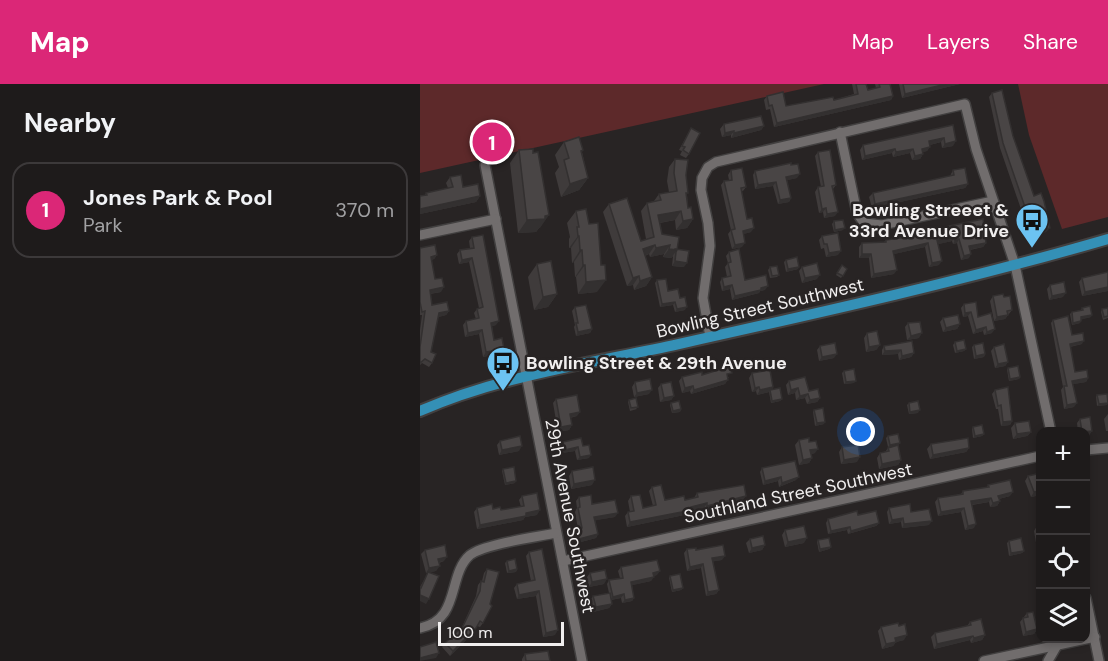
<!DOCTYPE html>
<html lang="en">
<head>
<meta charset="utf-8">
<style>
	body { margin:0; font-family:"DM Sans",sans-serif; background:#262424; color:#f1f3f6 }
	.controls { position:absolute; right:18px; bottom:18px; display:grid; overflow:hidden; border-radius:12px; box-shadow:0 3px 9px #0003 }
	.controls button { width:54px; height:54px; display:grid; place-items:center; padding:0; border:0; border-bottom:2px solid #3c393a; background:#1e1b1b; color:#f1f3f6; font:30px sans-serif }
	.scale { position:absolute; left:18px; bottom:15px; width:126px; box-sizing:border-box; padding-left:6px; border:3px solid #f1efef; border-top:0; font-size:16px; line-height:21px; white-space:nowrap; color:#f1efef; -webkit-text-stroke:4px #282424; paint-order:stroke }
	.you { position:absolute; left:441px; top:348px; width:21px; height:21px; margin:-15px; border:4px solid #fff; border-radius:50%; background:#1a73e8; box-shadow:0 0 0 9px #1a73e833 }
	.badge { display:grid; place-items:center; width:39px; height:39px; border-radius:50%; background:#db2777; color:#fff; font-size:20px; font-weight:700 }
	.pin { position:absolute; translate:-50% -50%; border:3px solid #fff; box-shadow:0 2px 6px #0006 }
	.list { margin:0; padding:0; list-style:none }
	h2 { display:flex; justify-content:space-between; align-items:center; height:78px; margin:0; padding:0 24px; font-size:26px }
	h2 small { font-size:20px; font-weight:400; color:#a1a1a3 }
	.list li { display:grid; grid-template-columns:39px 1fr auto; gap:18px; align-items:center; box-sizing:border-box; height:96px; margin:0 12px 12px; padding:0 12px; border:2px solid #3c393a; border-radius:18px }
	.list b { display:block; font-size:22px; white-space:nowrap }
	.list p { margin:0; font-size:20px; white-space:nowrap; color:#a1a1a3 }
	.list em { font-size:20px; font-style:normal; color:#a1a1a3 }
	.icon { flex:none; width:33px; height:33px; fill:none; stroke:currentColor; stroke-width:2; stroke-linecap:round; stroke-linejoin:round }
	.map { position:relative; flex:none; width:688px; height:577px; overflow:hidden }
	header { display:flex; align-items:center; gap:36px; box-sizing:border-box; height:84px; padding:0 30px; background:#db2777; color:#fff }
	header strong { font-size:28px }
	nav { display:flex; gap:33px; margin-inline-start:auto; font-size:21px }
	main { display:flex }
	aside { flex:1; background:#1e1b1b }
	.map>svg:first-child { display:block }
</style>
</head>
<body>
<header>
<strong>Map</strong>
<nav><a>Map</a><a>Layers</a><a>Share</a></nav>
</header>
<main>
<aside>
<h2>Nearby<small></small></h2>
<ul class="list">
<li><span class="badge">1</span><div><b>Jones Park &amp; Pool</b><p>Park</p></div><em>370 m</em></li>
</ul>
</aside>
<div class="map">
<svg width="688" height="577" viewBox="0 0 688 577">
	<rect width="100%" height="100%" fill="#282424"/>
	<g fill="#5d292a">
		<polygon points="0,0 404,0 0,89"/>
		<polygon points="598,0 688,0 688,133 642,145 609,51"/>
	</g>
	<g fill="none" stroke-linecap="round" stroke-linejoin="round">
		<g stroke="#424040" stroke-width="12">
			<g id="minor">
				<polyline points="420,48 437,129 444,139 462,141 573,117"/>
				<polyline points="65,81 162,577"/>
				<polyline points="0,151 76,135"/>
				<polyline points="290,253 283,214 290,162 288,139 281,106 282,94 288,83 296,78 545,20 556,65 595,181 631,348"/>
				<polyline points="666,366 688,364"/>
				<polyline points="143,477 620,372"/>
				<polyline points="666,514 679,577"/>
				<path d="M0,544C41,536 27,491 50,471C64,460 117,453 136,449"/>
				<polyline points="564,577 675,553"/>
				<polyline points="628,577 639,558"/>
			</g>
		</g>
		<g stroke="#424040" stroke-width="14">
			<path id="major" d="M0,327C82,291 173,279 259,260C403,228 547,196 688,155"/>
		</g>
		<use href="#minor" stroke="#716d6d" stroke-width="9"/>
		<use href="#major" stroke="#3490b6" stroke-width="10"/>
	</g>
	<g fill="#3f3b3b">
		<polygon points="432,0 446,0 448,6 456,4 455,0 470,0 473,12 471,16 354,43 350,25 346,26 344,16 347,12 366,22 414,16 434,10"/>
		<polygon points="479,0 540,0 482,14"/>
		<polygon points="572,9 593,52 626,148 612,152 606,130 603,131 580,64 569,13"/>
		<polygon points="304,40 344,42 341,46 311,54 311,51 302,53 300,45"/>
		<polygon points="533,41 533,62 522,64 521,58 510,61 507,67 502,68 503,70 500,75 492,76 490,69 473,73 472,69 442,76 440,66 443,61"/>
		<polygon points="271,44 269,70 266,74 260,71 262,67 259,66"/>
		<polygon points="144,58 163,66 162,68 168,94 159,106 141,113 135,89 139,83 135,71"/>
		<polygon points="99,66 120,144 119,144 116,148 98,149 90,79"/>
		<polygon points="398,68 416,101 413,105 415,132 404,134 403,128 399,129 395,108 398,103 401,103 395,72"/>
		<polygon points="255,75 266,91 267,111 268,124 273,135 267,144 256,146 255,136 240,139 242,150 257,166 264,183 252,182 253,172 251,174 243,173 244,170 230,173 229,170 225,172 232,193 226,202 214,206 213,201 207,202 183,128 189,120 221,157 226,155 221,127 227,119 234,117 239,110 249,108 247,97 249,83"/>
		<polygon points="311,86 326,103 323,107 321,107 327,135 331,148 323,150 322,163 312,165 308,150 311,146 301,101 304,97 309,96 308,91"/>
		<polygon points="533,86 548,100 545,104 452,124 449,113 453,109 530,92"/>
		<polygon points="335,87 377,94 367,96 371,114 369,118 358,120 353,102 335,105 333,91"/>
		<polygon points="30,93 43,103 60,112 56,118 0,130 0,112 5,111 6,109 28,104 26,99"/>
		<polygon points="156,127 177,208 158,210 156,193 155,193 154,178 152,179 151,164 149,164 149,155 150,153 147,139"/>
		<polygon points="414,137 423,146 414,148 412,140"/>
		<polygon points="529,142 566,159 563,163 550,166 549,174 541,176 537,159 533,160 532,157 518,160 519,181 509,183 505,163 474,170 474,190 451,194 449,174 439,174 439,163 442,159 464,158 466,156 487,153"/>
		<polygon points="402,152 418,171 406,173 404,164 401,165 399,156"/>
		<polygon points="52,153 76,241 72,242 74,256 84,265 81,269 63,273 59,250 45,253 43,241 46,237 56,235 54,229 57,225 59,224 49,178 39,180 37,170 40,166 50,164 49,157"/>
		<polygon points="0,164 17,171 14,175 11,176 15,195 21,208 10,210 12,221 29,227 26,231 18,233 11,268 12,279 9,283 2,279 0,281 0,246 2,231 0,231"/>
		<polygon points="309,168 325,196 345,206 340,207 339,209 312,216 310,205 302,207 300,198 302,194 307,193 305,183 308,179 306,172"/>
		<polygon points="366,176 378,185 366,188 364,178"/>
		<polygon points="117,180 137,210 128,223 114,226 108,193"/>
		<polygon points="422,181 427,185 421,194 416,191"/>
		<polygon points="350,183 359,191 357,193 350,194 348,186"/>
		<polygon points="382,183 397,195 382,199 379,187"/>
		<polygon points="688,188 688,207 662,212 659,198 662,194"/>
		<polygon points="237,196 248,207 260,214 265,226 255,228 253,221 240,223 235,199"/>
		<polygon points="630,201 643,213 629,216 627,205"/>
		<polygon points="573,212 584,213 592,226 585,235 574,237 570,217"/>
		<polygon points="544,220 558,233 572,249 564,251 563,247 553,250 548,232 543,233 541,224"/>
		<polygon points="155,223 172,245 170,249 156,252 154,243 155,241 152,227"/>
		<polygon points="662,224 671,233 661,235 660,239 652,241 650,230 652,228 661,226"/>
		<polygon points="688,224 688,234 683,236 681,228 682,225"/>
		<polygon points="523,234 540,240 537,245 523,248 520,238"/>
		<polygon points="633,236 652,251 662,260 650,263 655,288 668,294 666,298 653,300 654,323 644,325 641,306 643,303 631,239"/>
		<polygon points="488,239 499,254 487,256 485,243"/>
		<polygon points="447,249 460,261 456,266 446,268 444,254"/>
		<polygon points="492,257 494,269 491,273 479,276 478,270 462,271 462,266 464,262"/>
		<polygon points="535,258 546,265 544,267 535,269 533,261"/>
		<polygon points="554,261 565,270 564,273 554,275 552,263"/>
		<polygon points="400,262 414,274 399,277 397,266"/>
		<polygon points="574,263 588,278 585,282 575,284 571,267"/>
		<polygon points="588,284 600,293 599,295 589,297 587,286"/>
		<polygon points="424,287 434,299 424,300 422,289"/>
		<polygon points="332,289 353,303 352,306 362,315 360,317 351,319 349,308 337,311 336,307 332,308 329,294"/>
		<polygon points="282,291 309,293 308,294 305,300 271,310 270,307 262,309 259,297 262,293"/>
		<polygon points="369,297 389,307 400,314 397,318 387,320 385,314 376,316 375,309 368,311 366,301"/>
		<polygon points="215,298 229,310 214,313 212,303"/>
		<polygon points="241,300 254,312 251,316 240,318 238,304"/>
		<polygon points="575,306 592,337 590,341 581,342 578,325 576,325 572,310"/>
		<polygon points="677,311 688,314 687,321 677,322 676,313"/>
		<polygon points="136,315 157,332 150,334 152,341 149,346 138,348 133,319"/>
		<polygon points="209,316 217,325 210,327 208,318"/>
		<polygon points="251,319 261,325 260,328 252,329 250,321"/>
		<polygon points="489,319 498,329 489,330 487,321"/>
		<polygon points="394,326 404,340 395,342 393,328"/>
		<polygon points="688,330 688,347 686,347 684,335"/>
		<polygon points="660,335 672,347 669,351 666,348 658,348 657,339"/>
		<polygon points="595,339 611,348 607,352 593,355 591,344"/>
		<polygon points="553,343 564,350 562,352 553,354 552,345"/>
		<polygon points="435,345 447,356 436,359 433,347"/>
		<polygon points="468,352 480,359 478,361 468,363 466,354"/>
		<polygon points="379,356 389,358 395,369 391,370 392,374 389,379 379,381 375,361"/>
		<polygon points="80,357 99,367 79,371 77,361"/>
		<polygon points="143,358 163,362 169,374 157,376 155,367 142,369 141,361"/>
		<polygon points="511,360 549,364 546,368 510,375 507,365"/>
		<polygon points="422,363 437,378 421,380 419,368"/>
		<polygon points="468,364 481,376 478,381 459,385 457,374 460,369 465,368"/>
		<polygon points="342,384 376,396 359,403 358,397 343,401 340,388"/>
		<polygon points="83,385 95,399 85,401 82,387"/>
		<polygon points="152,387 172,401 151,405 149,392"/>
		<polygon points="621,389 621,411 611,413 605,397 608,392"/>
		<polygon points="568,401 590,412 579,415 580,417 577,422 570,423 569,418 552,421 554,444 545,446 541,428 518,432 515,418 518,414 541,410 543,407 567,403"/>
		<polygon points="232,403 245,416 265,416 274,414 277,409 323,416 284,426 284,424 272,426 269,430 207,443 205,432 208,428 210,428 208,417 211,412 223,424 233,422 229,407"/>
		<polygon points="102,412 117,431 105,433 103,436 57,445 54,428 57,424 73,425 81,426 101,423 99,416"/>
		<polygon points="159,413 195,433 175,436 178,450 176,454 157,459 154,449 158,445 155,428 157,424 156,417"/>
		<polygon points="469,424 491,428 509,441 482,444 481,438 469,440 467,428"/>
		<polygon points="438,431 459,439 456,442 428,450 427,446 408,450 406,439 408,435"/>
		<polygon points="617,442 621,442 621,463 617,464 614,447"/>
		<polygon points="365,446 384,459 365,463 362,451"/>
		<polygon points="330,455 345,461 342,466 329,469 326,459"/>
		<polygon points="398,456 411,463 409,465 399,468 397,458"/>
		<polygon points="589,457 604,467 602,469 589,472 587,459"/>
		<polygon points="267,465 276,466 302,476 293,477 299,506 296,510 286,512 281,484 267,487 264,469"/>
		<polygon points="5,466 24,477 19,479 16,487 9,488 6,520 0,503 8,489 6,489 1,470"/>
		<polygon points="109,468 135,551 123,553 116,512 97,515 94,504 97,500 111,497 106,472"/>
		<polygon points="87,477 97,485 96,488 87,489 85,479"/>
		<polygon points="201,483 237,491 233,492 231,497 212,501 214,514 212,517 202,519 201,514 191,516 192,520 189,524 173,528 170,517 173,512 189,509 187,500 189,496 200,494 198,487"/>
		<polygon points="67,485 63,539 60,543 57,542 53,549 30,572 22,563 25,559 42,543 56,512 58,501 61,497 62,497 64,489"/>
		<polygon points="170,489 184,500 169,503 167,493"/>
		<polygon points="250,492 263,504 261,506 252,508 249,494"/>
		<polygon points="607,529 617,545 614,550 603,552 600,538"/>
		<polygon points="550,538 565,551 562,556 551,559 550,556 514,565 511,553 515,549 547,542"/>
		<polygon points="461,543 484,556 476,558 473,562 462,565 458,547"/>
		<polygon points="105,570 130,577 102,577 102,575"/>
	</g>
	<g fill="#333030">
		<polygon points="526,0 540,0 482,14 485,10"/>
		<polygon points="473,12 471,16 354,43 357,39"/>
		<polygon points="344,42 341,46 311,54 314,49"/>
		<polygon points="314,47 311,51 302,53 305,49"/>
		<polygon points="524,54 521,58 506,62 509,57"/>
		<polygon points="536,57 533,62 522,64 525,60"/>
		<polygon points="510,63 507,67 499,69 502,65"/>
		<polygon points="475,65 472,69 442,76 445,72"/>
		<polygon points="493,65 490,69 473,73 476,68"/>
		<polygon points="503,70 500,75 492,76 495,72"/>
		<polygon points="380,90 377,94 364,97 366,93"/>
		<polygon points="168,94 159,106 141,113 150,100"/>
		<polygon points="356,98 353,102 335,105 338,101"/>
		<polygon points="548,100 545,104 452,124 455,120"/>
		<polygon points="60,112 56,118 0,130 0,125"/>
		<polygon points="371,114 369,118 358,120 360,116"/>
		<polygon points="406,124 403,128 399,129 402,125"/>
		<polygon points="261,127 255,136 232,140 238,131"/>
		<polygon points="418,128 415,132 404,134 407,130"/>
		<polygon points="129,131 120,144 119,144 116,148 98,149 107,136"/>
		<polygon points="273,135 267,144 256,146 263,137"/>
		<polygon points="334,144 331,148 320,151 323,147"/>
		<polygon points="425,144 423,146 414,148 415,146"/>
		<polygon points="630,144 626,148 612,152 615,147"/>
		<polygon points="158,152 159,152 151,164 149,164"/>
		<polygon points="535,153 532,157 515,161 517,156"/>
		<polygon points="539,155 537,159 533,160 535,156"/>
		<polygon points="325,159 322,163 312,165 315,161"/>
		<polygon points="508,159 505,163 470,171 473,167"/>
		<polygon points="566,159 563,163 547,166 549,162"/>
		<polygon points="235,161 229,170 217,174 223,165"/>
		<polygon points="250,161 244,170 230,173 236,164"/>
		<polygon points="249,165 257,166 251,174 243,173"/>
		<polygon points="160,166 162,166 154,178 152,179"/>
		<polygon points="421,167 418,171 406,173 409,169"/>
		<polygon points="442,170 451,170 449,174 439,174"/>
		<polygon points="551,170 549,174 541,176 544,172"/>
		<polygon points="17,171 14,175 8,177 11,173"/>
		<polygon points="52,174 49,178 39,180 42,176"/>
		<polygon points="255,177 267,179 264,183 252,182"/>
		<polygon points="522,177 519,181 509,183 512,179"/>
		<polygon points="163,181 165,181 156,193 155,193"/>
		<polygon points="379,183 378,185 366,188 368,185"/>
		<polygon points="477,186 474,190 451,194 454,190"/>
		<polygon points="400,191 397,195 382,199 385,194"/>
		<polygon points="219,192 213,201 207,202 213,194"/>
		<polygon points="232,193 226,202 214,206 220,197"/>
		<polygon points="186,196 177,208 158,210 166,198"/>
		<polygon points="312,201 310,205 302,207 304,203"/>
		<polygon points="348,202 345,206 340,207 339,209 312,216 315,212"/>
		<polygon points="24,203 21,208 7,210 10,206"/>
		<polygon points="688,203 688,207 662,212 665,208"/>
		<polygon points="646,209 643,213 629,216 632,212"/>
		<polygon points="137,210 128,223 114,226 123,213"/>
		<polygon points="255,218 253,221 240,223 242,220"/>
		<polygon points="267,223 265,226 255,228 257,225"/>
		<polygon points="29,227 26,231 16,234 19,229"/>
		<polygon points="551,228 548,232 543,233 545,229"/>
		<polygon points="588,231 585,235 574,237 577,233"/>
		<polygon points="672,231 671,233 660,236 661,233"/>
		<polygon points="79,237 76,241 68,243 71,239"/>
		<polygon points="661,237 660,239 652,241 653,239"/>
		<polygon points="540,240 537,245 523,248 526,244"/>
		<polygon points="566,243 563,247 553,250 556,246"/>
		<polygon points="172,245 170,249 156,252 158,248"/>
		<polygon points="575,245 572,249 564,251 567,248"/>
		<polygon points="62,246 59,250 45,253 48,249"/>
		<polygon points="502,249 499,254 487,256 491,252"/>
		<polygon points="664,257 662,260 647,263 650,260"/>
		<polygon points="460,261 456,266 446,268 449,263"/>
		<polygon points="84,265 81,269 63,273 66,268"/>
		<polygon points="546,265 544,267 535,269 537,267"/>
		<polygon points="481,266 478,270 462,271 465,267"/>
		<polygon points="494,269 491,273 479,276 482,272"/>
		<polygon points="417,270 414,274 399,277 402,273"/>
		<polygon points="565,270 564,273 554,275 556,272"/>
		<polygon points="588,278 585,282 575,284 578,280"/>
		<polygon points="600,293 599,295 589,297 590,295"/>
		<polygon points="668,294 666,298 649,301 652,297"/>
		<polygon points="308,296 305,300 271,310 274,306"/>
		<polygon points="436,297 434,299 424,300 426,298"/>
		<polygon points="273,302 270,307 262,309 265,304"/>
		<polygon points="339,303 336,307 332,308 335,304"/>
		<polygon points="353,303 351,307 350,306 349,308 337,311 340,306"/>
		<polygon points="378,304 375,309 368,311 371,306"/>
		<polygon points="232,306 229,310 214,313 217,309"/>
		<polygon points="388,310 385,314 376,316 380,312"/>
		<polygon points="254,312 251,316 240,318 244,314"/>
		<polygon points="400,314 397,318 387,320 390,316"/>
		<polygon points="362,315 360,317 351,319 352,317"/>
		<polygon points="657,319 654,323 644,325 647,321"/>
		<polygon points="688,319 687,321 677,322 679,320"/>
		<polygon points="261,325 260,328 252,329 253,327"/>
		<polygon points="500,326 498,329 489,330 490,328"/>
		<polygon points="160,328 157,332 146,334 150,330"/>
		<polygon points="592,337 590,341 581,342 583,338"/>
		<polygon points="405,338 404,340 395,342 397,339"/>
		<polygon points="152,341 149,346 138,348 141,343"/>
		<polygon points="672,347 669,351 666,352 666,348"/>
		<polygon points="611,348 607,352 593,355 597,350"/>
		<polygon points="564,350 562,352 553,354 555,352"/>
		<polygon points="448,354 447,356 436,359 438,357"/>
		<polygon points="480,359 478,361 468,363 470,361"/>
		<polygon points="102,362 99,367 79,371 82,366"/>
		<polygon points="158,363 155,367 142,369 145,366"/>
		<polygon points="549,364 546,368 510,375 513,371"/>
		<polygon points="398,365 395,369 387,371 390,366"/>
		<polygon points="171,371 169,374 157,376 160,373"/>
		<polygon points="440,373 437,378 421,380 424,376"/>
		<polygon points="392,374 389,379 379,381 383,376"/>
		<polygon points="481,376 478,381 459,385 462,380"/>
		<polygon points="361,393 358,397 343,401 345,397"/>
		<polygon points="379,393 376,396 359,403 362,399"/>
		<polygon points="175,396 172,401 151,405 154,400"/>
		<polygon points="96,397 95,399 85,401 86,399"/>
		<polygon points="621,407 621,411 611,413 614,408"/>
		<polygon points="593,408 590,412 575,416 578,412"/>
		<polygon points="326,412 323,416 284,426 287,422"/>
		<polygon points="571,414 569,418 548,421 551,417"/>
		<polygon points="580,417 577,422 570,423 573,419"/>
		<polygon points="287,419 284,424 272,426 269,430 207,443 210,438"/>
		<polygon points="544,424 541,428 518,432 521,428"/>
		<polygon points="120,426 117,431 105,433 103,436 57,445 60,441"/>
		<polygon points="198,429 195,433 172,437 174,433"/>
		<polygon points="483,434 481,438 469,440 472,436"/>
		<polygon points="512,437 509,441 482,444 484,440"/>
		<polygon points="459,439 456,442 428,450 431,447"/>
		<polygon points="556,440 554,444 545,446 548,442"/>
		<polygon points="430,443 427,446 408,450 411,447"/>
		<polygon points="178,450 176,454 157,459 159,455"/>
		<polygon points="387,454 384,459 365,463 368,458"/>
		<polygon points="345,461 342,466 329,469 332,464"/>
		<polygon points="411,463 409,465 399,468 400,465"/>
		<polygon points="604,467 602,469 589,472 591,469"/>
		<polygon points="305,472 302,476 290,478 292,474"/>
		<polygon points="27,473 24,477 15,479 18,475"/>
		<polygon points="283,480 281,484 267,487 270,483"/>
		<polygon points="20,482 16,487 6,489 9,484"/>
		<polygon points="97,485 96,488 87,489 89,487"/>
		<polygon points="240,487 237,491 230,493 233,489"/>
		<polygon points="234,493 231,497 209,502 211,498"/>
		<polygon points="187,495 184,500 169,503 172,498"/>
		<polygon points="263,504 261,506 252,508 253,506"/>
		<polygon points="299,506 296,510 286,512 288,508"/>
		<polygon points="119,507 116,512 97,515 99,511"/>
		<polygon points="204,510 201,514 190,516 193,513"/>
		<polygon points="0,511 9,515 6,520 0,517"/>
		<polygon points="214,514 212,517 202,519 205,516"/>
		<polygon points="192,520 189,524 173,528 176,523"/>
		<polygon points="56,544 53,549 30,572 33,567"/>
		<polygon points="617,545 614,550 603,552 606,548"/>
		<polygon points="138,546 135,551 123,553 126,549"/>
		<polygon points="487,551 484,556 476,558 473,562 462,565 466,560 475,554"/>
		<polygon points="565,551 562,556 551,559 554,554"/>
		<polygon points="553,552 550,556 514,565 517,560"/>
		<polygon points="19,569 16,574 0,577 0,574"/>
	</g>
	<g fill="#494545" stroke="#333030" stroke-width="1.5">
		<polygon points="436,0 446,0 448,6 460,3 459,0 470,0 473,12 357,39 352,21 349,22 347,12 363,8 366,22 413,13 414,16 438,10"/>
		<polygon points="483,0 526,0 485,10"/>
		<polygon points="582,6 593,52 614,112 621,109 624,117 630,144 615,147 610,125 606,126 583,59 572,9"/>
		<polygon points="341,32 344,42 314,49 314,47 305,49 304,40"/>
		<polygon points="533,41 536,57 525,60 524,54 509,57 510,63 502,65 503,70 495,72 493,65 476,68 475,65 445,72 443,61"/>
		<polygon points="271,44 280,49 269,70 263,66 265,63 262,62"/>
		<polygon points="159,53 163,66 161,67 168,94 150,100 144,76 149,74 144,58"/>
		<polygon points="113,65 113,69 118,68 129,131 125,132 125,135 107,136 99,66"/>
		<polygon points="410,66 416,101 412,102 418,128 407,130 406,124 402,125 398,103 404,102 398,68"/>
		<polygon points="255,75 268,76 266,91 268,109 266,109 268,124 271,123 273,135 263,137 261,127 238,131 242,150 259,153 257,166 249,165 250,161 236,164 235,161 223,165 232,193 220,197 219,192 213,194 189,120 207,114 221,157 234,153 227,119 241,116 239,110 257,107 254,89"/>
		<polygon points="371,79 371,81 378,80 380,90 366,93 371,114 360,116 356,98 338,101 335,87"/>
		<polygon points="322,84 326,103 321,104 327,135 332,134 334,144 323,147 325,159 315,161 311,146 315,145 304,97 312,96 311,86"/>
		<polygon points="545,84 548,100 455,120 453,109 534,91 533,86"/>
		<polygon points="41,91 43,103 58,100 60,112 0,125 0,112 7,111 6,109 33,103 30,93"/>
		<polygon points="166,125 169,140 178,139 181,181 185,181 186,196 166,198 165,181 163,181 162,166 160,166 159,152 158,152 157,143 159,143 156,127"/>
		<polygon points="563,135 566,159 549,162 551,170 544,172 539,155 535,156 535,153 517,156 522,177 512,179 508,159 473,167 477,186 454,190 451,170 442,170 442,159 466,158 466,156 487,153 529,142"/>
		<polygon points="423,136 425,144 415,146 414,137"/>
		<polygon points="418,149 421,167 409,169 407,160 404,160 402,152"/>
		<polygon points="63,151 79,237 71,239 74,256 82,254 84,265 66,268 62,246 48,249 46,237 59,234 57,225 63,223 52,174 42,176 40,166 54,164 52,153"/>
		<polygon points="15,161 17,171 11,173 15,195 22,194 24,203 10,206 12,221 27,218 29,227 19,229 11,268 16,270 12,279 5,275 0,279 0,263 5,227 2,228 0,218 0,164"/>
		<polygon points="256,165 269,167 267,179 255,177 256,168 257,166"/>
		<polygon points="319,165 325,196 346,191 348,202 341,204 341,206 315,212 312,201 304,203 302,194 311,192 308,179 311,178 309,168"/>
		<polygon points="377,173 379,183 368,185 366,176"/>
		<polygon points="131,177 137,210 123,213 117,180"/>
		<polygon points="397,179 400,191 385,194 382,183"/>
		<polygon points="422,181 427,185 423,192 417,189"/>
		<polygon points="357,182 359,191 352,192 350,183"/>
		<polygon points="688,188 688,203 665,208 662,194"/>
		<polygon points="246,195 248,207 258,205 260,214 265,213 267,223 257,225 255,218 242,220 237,196"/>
		<polygon points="644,198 646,209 632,212 630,201"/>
		<polygon points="583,210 584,213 590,212 592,226 587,227 588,231 577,233 573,212"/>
		<polygon points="556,218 558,233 571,229 575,245 567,248 566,243 556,246 551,228 545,229 544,220"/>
		<polygon points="166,221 172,245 158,248 156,239 158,239 155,223"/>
		<polygon points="670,222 672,231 661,233 661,237 653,239 652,228 663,226 662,224"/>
		<polygon points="688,224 688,232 684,233 682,225"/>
		<polygon points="538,231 540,240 526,244 523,234"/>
		<polygon points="648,232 652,251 663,249 664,257 650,260 655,288 667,286 668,294 652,297 657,319 647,321 644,302 647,302 633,236"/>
		<polygon points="500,238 502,249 491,252 488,239"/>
		<polygon points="457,247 460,261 449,263 447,249"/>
		<polygon points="544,256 546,265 537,267 535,258"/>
		<polygon points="492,257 494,269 482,272 481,266 465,267 464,262"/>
		<polygon points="415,259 417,270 402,273 400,262"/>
		<polygon points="563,259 565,270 556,272 554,261"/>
		<polygon points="584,260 588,278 578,280 574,263"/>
		<polygon points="311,282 312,289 307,290 308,296 274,306 273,302 265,304 262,293 282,288 282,291"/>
		<polygon points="598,282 600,293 590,295 588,284"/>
		<polygon points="434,285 436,297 426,298 424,287"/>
		<polygon points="350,286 353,303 340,306 339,303 335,304 332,289"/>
		<polygon points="385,293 389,307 398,305 400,314 390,316 388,310 380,312 378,304 371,306 369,297"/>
		<polygon points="230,295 232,306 217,309 215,298"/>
		<polygon points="251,298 254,312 244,314 241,300"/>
		<polygon points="588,303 592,337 583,338 581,321 578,322 575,306"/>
		<polygon points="360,304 362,315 352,317 350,306"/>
		<polygon points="687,310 688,319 679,320 677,311"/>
		<polygon points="157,311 160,328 150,330 152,341 141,343 136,315"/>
		<polygon points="216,314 218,323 211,324 209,316"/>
		<polygon points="259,317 261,325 253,327 251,319"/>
		<polygon points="498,317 500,326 490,328 489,319"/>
		<polygon points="403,324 405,338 397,339 394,326"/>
		<polygon points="670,333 672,347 662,348 660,335"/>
		<polygon points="609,337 611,348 597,350 595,339"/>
		<polygon points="562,341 564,350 555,352 553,343"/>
		<polygon points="445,342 448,354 438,357 435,345"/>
		<polygon points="478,350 480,359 470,361 468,352"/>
		<polygon points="100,352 102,362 82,366 80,357"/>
		<polygon points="161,354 163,362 169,361 171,371 160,373 158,363 145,366 143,358"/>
		<polygon points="389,354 389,358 396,357 398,365 390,366 392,374 383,376 379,356"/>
		<polygon points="548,354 549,364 513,371 511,360"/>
		<polygon points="438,361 440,373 424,376 422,363"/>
		<polygon points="478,361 481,376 462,380 460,369 469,367 468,364"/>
		<polygon points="375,377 379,393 362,399 361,393 345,397 342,384"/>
		<polygon points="94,383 96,397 86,399 83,385"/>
		<polygon points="173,383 175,396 154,400 152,387"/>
		<polygon points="621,389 621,407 614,408 608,392"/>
		<polygon points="590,396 593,408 578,412 580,417 573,419 571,414 551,417 556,440 548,442 544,424 521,428 518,414 543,410 543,407 569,403 568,401"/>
		<polygon points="241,401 245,416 264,412 265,416 278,413 277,409 324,401 326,412 287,422 287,419 271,423 272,426 210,438 208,428 214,427 211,412 220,411 223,424 236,421 232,403"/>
		<polygon points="117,409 120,426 106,429 106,432 60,441 57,424 72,420 73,425 80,423 81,426 104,422 102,412"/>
		<polygon points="171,411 172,420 195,416 198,429 174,433 178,450 159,455 157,445 162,444 158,424 160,423 159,413"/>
		<polygon points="490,420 491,428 509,425 512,437 484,440 483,434 472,436 469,424"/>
		<polygon points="437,427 438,431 456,427 459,439 431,447 430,443 411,447 408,435"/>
		<polygon points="384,442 387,454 368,458 365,446"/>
		<polygon points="617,442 621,442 621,459 620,459"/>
		<polygon points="343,452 345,461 332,464 330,455"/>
		<polygon points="409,454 411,463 400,465 398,456"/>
		<polygon points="601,454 604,467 591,469 589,457"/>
		<polygon points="25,461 27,473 18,475 20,482 9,484 5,466"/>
		<polygon points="303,461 305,472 292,474 299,506 288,508 283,480 270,483 267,465 276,464 276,466"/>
		<polygon points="122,465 138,546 126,549 119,507 99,511 97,500 115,496 109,468"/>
		<polygon points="95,475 97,485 89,487 87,477"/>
		<polygon points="237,476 240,487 233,489 234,493 211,498 214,514 205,516 204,510 193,513 189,496 203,494 201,483"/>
		<polygon points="67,485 79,488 70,520 72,522 63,539 60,537 56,544 33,567 25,559 43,542 60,507 61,497 64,498"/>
		<polygon points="185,486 187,495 172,498 170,489"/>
		<polygon points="8,488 19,492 9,515 0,511 0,503 1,504"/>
		<polygon points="260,490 263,504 253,506 250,492"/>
		<polygon points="190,509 192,520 176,523 173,512"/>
		<polygon points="613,528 617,545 606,548 603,534 608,533 607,529"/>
		<polygon points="561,535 565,551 554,554 553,552 517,560 515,549 551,541 550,538"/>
		<polygon points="478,539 479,542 485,540 487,551 475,554 476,558 466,560 461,543"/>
		<polygon points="16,558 19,569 0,574 0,563"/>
		<polygon points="128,567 130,577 106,577 105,570"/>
	</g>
	<defs>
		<g id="bus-pin" transform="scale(1.725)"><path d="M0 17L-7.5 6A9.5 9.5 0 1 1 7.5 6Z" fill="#6cc3f2" stroke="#282424"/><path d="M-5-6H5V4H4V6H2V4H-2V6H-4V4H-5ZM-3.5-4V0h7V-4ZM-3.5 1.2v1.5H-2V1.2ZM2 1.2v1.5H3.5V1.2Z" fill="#111"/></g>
	</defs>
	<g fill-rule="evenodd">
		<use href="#bus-pin" x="612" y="136"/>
		<use href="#bus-pin" x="83" y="279"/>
	</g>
	<g text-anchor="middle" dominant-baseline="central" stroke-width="5" stroke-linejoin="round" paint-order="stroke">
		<g font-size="18" font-weight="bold" fill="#f1efef" stroke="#282424" text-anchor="end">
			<text x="589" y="126">Bowling Streeet &amp;<tspan x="589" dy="21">33rd Avenue Drive</tspan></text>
			<text x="106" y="279" text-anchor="start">Bowling Street &amp; 29th Avenue</text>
		</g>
		<g font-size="18" fill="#f1efef" stroke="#282424">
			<text transform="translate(340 224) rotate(-13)">Bowling Street Southwest</text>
			<text transform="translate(378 409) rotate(-12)">Southland Street Southwest</text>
			<text transform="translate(150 432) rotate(79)">29th Avenue Southwest</text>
		</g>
	</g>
</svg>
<div class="controls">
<button>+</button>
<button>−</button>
<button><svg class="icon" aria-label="locate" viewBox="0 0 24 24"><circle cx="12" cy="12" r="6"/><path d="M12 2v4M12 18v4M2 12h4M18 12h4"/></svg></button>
<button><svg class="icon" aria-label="layers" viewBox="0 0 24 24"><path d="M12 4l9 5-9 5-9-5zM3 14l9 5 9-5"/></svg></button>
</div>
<div class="scale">100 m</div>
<div class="you"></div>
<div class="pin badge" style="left:72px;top:58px">1</div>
</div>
</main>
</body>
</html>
